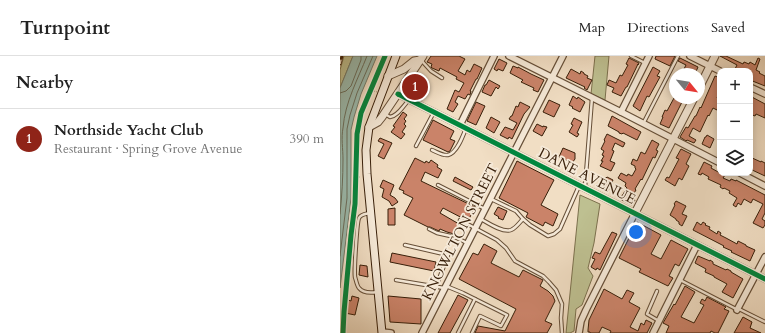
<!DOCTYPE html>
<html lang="en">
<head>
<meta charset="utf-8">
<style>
	body { margin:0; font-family:Cardo,serif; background:#f2f2f2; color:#222 }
	.controls { position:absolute; right:12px; top:12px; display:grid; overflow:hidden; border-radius:8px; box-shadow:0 2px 10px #0003 }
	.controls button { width:36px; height:36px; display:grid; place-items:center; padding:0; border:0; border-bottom:1px solid #e0e0e0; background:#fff; color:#222; font:20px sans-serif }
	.compass { position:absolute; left:329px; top:12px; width:36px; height:36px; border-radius:50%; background:#fff; box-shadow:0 2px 10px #0003; rotate:120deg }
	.you { position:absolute; left:296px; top:176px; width:14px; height:14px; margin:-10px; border:3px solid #fff; border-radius:50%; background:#1a73e8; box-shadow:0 0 0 6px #1a73e833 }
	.badge { display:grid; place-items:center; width:26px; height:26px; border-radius:50%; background:#8f2418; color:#fff; font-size:13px; font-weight:700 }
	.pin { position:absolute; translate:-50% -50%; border:2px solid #fff; box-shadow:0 1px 4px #0006 }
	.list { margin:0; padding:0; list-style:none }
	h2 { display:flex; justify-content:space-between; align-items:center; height:52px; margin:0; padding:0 16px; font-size:17px }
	h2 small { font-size:13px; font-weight:400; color:#767676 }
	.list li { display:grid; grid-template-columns:26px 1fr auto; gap:12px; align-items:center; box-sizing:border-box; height:60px; padding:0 16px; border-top:1px solid #e0e0e0 }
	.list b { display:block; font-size:15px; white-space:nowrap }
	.list p { margin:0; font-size:13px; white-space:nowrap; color:#767676 }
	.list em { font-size:13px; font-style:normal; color:#767676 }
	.icon { flex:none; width:22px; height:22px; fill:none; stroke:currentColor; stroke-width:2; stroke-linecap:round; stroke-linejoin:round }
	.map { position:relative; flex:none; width:425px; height:277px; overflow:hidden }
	header { display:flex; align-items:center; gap:24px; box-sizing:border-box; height:56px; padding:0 20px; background:#fff; border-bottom:1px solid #e0e0e0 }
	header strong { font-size:19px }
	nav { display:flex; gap:22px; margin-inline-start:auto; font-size:14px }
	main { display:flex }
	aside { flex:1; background:#fff }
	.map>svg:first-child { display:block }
</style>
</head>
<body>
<header>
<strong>Turnpoint</strong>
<nav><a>Map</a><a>Directions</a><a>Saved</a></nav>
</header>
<main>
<aside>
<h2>Nearby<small></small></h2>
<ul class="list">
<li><span class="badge">1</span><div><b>Northside Yacht Club</b><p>Restaurant · Spring Grove Avenue</p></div><em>390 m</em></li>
</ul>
</aside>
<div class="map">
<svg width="425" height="277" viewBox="0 0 425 277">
	<rect width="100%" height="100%" fill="#f1dec4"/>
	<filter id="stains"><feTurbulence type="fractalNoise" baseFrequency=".005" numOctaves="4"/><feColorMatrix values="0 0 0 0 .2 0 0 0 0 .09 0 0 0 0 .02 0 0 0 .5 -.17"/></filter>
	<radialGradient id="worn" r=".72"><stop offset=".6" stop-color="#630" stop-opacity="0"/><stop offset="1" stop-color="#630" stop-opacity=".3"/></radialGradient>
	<g fill="#bec091" stroke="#7b704d">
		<polygon points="4,0 13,0 0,32 0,14"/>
		<polygon points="255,0 269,0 265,44 251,38"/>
		<polygon points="240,139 260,148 254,187 248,212 253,220 242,249 236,253 234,275 230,277 226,277"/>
	</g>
	<polygon fill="#9bbcb0" stroke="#737d6d" points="13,0 37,0 21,38 14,61 11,74 11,142 0,232 0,32"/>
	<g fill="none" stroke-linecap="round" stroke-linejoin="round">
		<g stroke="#6a6e5c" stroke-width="1">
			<polyline points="0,37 6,35 11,30 21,4 21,0"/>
			<path d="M0,158C2,139 3,121 3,103C3,93 1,82 3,72C5,46 18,23 27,0"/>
			<polyline points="0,200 7,142 7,73 10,59 17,37 33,0"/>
		</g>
	</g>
	<g fill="#ca8369" stroke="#381f09">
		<polygon points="91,0 119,0 125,3 118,15 125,19 127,14 130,16 134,8 142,12 137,23 136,23 130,35 131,35 130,39 128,38 125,43 118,40 115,46 118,48 113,56 107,53 115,34 119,36 124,27 116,23 117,21 100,12 99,15 92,12 91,11 92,8 87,6"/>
		<polygon points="316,0 335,0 330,10 315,3"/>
		<polygon points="380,0 386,0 403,8 404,6 409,8 410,6 415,9 418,2 420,3 416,14 420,16 419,17 425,20 425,30 410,24 410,15 394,15 397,9"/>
		<polygon points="289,2 299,7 298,9 298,8 287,31 286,31 281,40 272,36 274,32 267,29 269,24 276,27 280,19 282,20 288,9 286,8"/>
		<polygon points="340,2 358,11 355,18 344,13 346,9 338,5"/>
		<polygon points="159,3 167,7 163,15 158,13 157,15 154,13"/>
		<polygon points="173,10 178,12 178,11 191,18 204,24 198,36 193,34 194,32 181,26 183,24 170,17"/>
		<polygon points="313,11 320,15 317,20 320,21 309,41 307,40 300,55 293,50"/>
		<polygon points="231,13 240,18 241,15 244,17 244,18 248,20 247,22 252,24 247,34 244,32 245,31 226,22"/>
		<polygon points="375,20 380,22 380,35 377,42 380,43 380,48 377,54 373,52 369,60 368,59 360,76 353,72 349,80 356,84 354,87 347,84 346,85 340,81 346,71 348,72 355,60 356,60 360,51 361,52"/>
		<polygon points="149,24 160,30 158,33 156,31 151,40 142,36 145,29 146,29"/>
		<polygon points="233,40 237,43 238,41 245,46 240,56 232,52 233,51 229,49"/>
		<polygon points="410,40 425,48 425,62 416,58 415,60 410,58"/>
		<polygon points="334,42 344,42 329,72 320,68 323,61 322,61 325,54 327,55"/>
		<polygon points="209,44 220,49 214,61 203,56"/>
		<polygon points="136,46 145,50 136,69 127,65"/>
		<polygon points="180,46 190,51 184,58 172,83 169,81 168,83 160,79 165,71 173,74 177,67 169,63 171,60 172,60 176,50 178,51"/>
		<polygon points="63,56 67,59 64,63 66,65 64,68 66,70 62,76 65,78 61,83 51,76 55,71 53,70"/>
		<polygon points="272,60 301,76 297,84 283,77 282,78 279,77 279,76 268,70"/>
		<polygon points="151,61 160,66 154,77 146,72"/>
		<polygon points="234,62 242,66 237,77 239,78 237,81 229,76 233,69 231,68"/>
		<polygon points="93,64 114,75 110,83 115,85 110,95 108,96 83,84"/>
		<polygon points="197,68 203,71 203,70 207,71 202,80 193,75"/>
		<polygon points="267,78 285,87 283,91 275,87 272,94 274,95 270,105 275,107 271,115 260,110 263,105 261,105 264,100 262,99 264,95 261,93 265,85 264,84"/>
		<polygon points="367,79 374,83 370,92 362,88 365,81 366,81"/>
		<polygon points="40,82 52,87 44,103 38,100 44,88 38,85"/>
		<polygon points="312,84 319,88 316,94 318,95 315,102 313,101 302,124 301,123 295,133 296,134 291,142 295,144 292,149 280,143 287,132 285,130 286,127 278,122 281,117 287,120 288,118 292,120 296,113 295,112 295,110 291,108 293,103 297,105 301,96 305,98"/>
		<polygon points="223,92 235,97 235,103 232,107 219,101"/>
		<polygon points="341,93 351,98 346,108 349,110 342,124 339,122 335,130 325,124 327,121 329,122 339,103 336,102"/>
		<polygon points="410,101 421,106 421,105 425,107 425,120 410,113"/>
		<polygon points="75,102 85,107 86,105 89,107 91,104 98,109 97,111 102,114 98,122 85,116 81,125 135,151 128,165 103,152 100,157 119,168 114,178 107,176 100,173 99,175 90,171 88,171 64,159 73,142 63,137 64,135 59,133"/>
		<polygon points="177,105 214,124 201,149 218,158 213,170 205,166 203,170 186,161 188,157 159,142"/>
		<polygon points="364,106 372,110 371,112 380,117 385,119 383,122 390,125 391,123 396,125 396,124 425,139 425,157 422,163 425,165 425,169 423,172 413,167 423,148 413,143 411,147 404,143 401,149 398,147 396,151 393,149 397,142 389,137 390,135 384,132 383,133 380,131 381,129 368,123 369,121 362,117 361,119 358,118"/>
		<polygon points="115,121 133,131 131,134 113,125"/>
		<polygon points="267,121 273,124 268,135 260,131 263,124 264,124 265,122 266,122"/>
		<polygon points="43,124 54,129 50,139 55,142 58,146 52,150 49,145 42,141 44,133 40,131"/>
		<polygon points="336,145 346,150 342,158 347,160 342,170 339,168 339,166 336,164 336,163 330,159 335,149 334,148"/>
		<polygon points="158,151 167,155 163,164 158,162 159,161 154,158"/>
		<polygon points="55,152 55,169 48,169 48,153"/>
		<polygon points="297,166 321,179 311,198 321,203 331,184 348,193 339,210 335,208 329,220 333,222 328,230 299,216 301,213 279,202"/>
		<polygon points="357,166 361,169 363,166 366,168 365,169 370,171 369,173 377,178 378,175 381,177 380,179 386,182 397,188 398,185 406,189 406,190 415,194 410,205 391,196 392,195 383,191 384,190 353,174"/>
		<polygon points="272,176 277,178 260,214 257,212 256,214 251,211 255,203 252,202 255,196 260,198"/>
		<polygon points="144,188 157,195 151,207 179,221 183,214 203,224 200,230 208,235 213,240 215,245 205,265 212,268 207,277 135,277 138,270 165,275 176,253 119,223 133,197 138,199"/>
		<polygon points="52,197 96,206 94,215 50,206"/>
		<polygon points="358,200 370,205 370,204 373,206 373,208 386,214 387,213 391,215 391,216 403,223 393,242 382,236 387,228 374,221 374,220 365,216 366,213 355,207"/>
		<polygon points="20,209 27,210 28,221 19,219"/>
		<polygon points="345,230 355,236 341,261 354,267 364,249 360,247 362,243 365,245 367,241 386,251 384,253 389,255 378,277 375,277 371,275 370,277 326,277 329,270 323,267 334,248 335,249"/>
		<polygon points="264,233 282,243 287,234 294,237 289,246 300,252 290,271 298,275 301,267 304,269 306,264 312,267 307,277 270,277 271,275 262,271 259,277 250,277 250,276 248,276 248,274 249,264"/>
		<polygon points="118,239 128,244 110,277 98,277"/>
		<polygon points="12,240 19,242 15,259 5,257 8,244 11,245"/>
		<polygon points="48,240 81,243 81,268 50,266"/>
		<polygon points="403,261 412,266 410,272 421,277 394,277"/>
	</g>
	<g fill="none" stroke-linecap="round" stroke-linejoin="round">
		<g stroke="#664f38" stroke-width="4.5">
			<g id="service">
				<polyline points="291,0 305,7"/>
				<polyline points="81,4 91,15 102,22"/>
				<path d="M45,58L50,61C58,60 63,50 69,44"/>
				<polyline points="303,68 338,0"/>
				<polyline points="76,90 94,56"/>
				<path d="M92,94C97,96 103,100 108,99C117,97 123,80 126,72"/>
				<polyline points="98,129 145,153"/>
				<polyline points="245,131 252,42"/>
				<polyline points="151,143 176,155 183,163 190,169 208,180 214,178 220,173 239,130"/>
				<path d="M30,157C26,158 21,158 19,162C17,166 14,215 15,221C16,224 17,230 19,232C23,237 31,237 37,236"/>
				<path d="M141,163C148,167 163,177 171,174C176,172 179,167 183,163"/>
				<polyline points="120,164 157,184 166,192 175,205 203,220 209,226 216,234 222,248 221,262 222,277"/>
				<polyline points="89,173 97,177 115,181 127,187"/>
				<polyline points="65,189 108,199 96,231"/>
				<polyline points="56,224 104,232"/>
				<polyline points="340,224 396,253"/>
				<polyline points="106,230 123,237 167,259 161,270 140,260 132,277"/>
				<polyline points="317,235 307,258 319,265"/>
				<polyline points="399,253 425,266"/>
				<polyline points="118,277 135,243"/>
			</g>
		</g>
		<g stroke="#664f38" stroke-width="8">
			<g id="minor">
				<polyline points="169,0 281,56 380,107"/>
				<polyline points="350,0 380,15"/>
				<polyline points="410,31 425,38"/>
				<polyline points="58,38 425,223"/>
				<polyline points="281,56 309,0"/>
				<polyline points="120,69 154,0"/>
				<polyline points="400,117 425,130"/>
				<polyline points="397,254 425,201"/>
				<polyline points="42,276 51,277"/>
				<polyline points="82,277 223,0"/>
				<polyline points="239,277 241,265 246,254 295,157"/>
				<polyline points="313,277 357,189"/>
			</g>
		</g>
		<g stroke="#664f38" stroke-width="9">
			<g id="tertiary">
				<polyline points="48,20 64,13 74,5 80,4"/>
				<polyline points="359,32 375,0"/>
				<polyline points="29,71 38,66 42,61 83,0"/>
				<polyline points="295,157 354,42"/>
			</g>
		</g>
		<g stroke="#381f09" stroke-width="9">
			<polyline id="secondary" points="42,277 27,118 26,94 29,71 56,0"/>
		</g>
		<g stroke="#381f09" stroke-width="1" stroke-dasharray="3 2" stroke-linecap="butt">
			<polyline points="32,34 37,36"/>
			<polyline points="17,121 22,121"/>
		</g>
		<use href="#service" stroke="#f6ead9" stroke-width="2.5"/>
		<use href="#minor" stroke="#f6ead9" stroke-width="5.5"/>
		<use href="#tertiary" stroke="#f6ead9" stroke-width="7"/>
		<use href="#secondary" stroke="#f6ead9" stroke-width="7"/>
		<g stroke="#381f09" stroke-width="3">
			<polyline id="rail" points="0,8 2,0"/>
		</g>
		<use href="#rail" stroke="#f6ead9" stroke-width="1.5" stroke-dasharray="4.5" stroke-linecap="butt"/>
		<g stroke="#f6ead9" stroke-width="8">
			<g id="cycleway">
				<polyline points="58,38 425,223"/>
				<polyline points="3,277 4,256 11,179 15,148 17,78 21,57 45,0"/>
			</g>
		</g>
		<use href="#cycleway" stroke="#00873e" stroke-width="5"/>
	</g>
	<g text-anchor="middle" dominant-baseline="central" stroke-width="3.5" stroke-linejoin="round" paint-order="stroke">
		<g font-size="14" fill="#381f09" stroke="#f6ead9">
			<text transform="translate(247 120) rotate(27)">DANE AVENUE</text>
			<text transform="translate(120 176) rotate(-63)">KNOWLTON STREET</text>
		</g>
	</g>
	<rect width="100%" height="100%" filter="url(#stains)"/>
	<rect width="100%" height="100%" fill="url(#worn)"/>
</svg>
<div class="controls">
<button>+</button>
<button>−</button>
<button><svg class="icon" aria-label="layers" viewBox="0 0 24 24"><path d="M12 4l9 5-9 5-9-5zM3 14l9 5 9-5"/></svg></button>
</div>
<svg class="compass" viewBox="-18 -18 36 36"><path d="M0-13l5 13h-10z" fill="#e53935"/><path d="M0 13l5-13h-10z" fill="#767676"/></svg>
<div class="you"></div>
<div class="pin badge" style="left:75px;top:31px">1</div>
</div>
</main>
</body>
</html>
